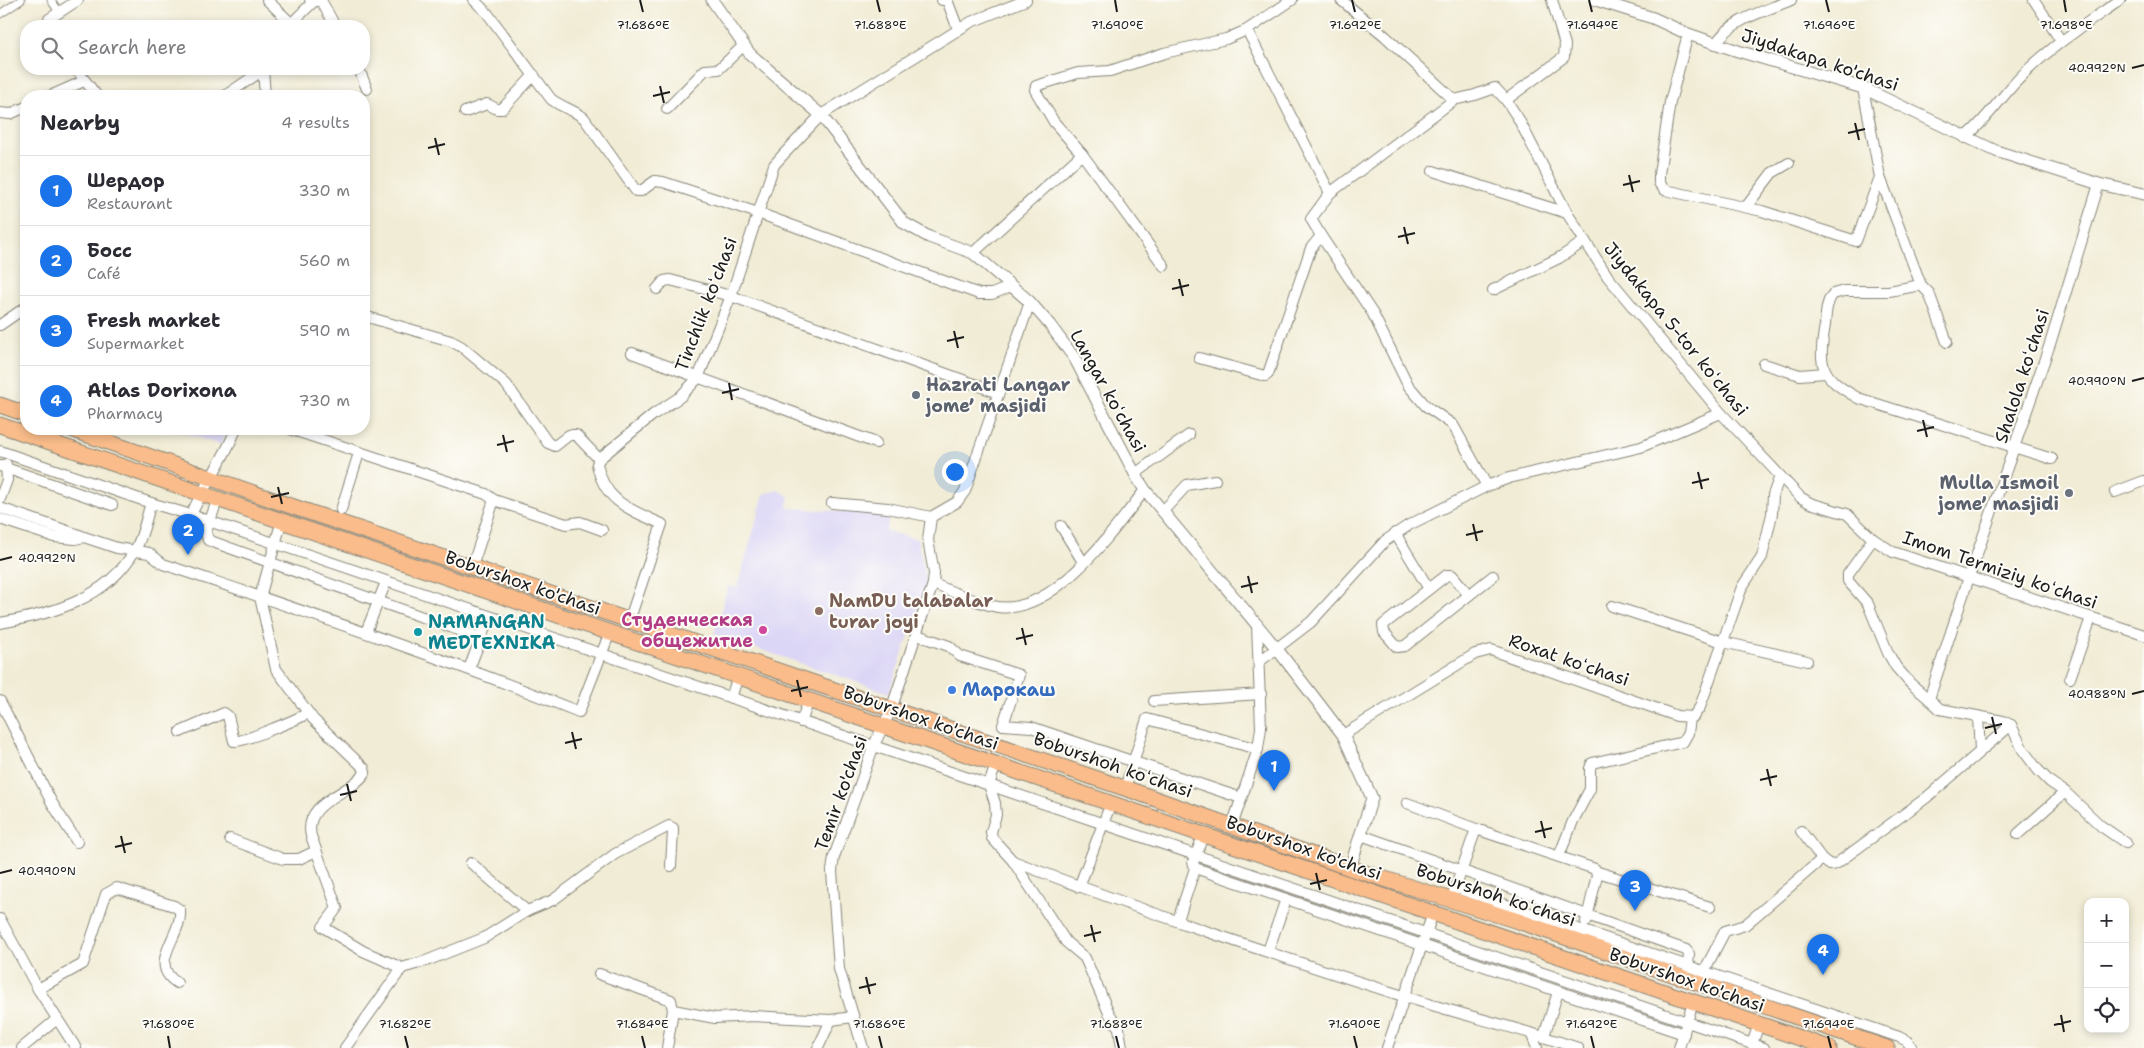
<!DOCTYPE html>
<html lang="en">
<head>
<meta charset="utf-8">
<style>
	body { margin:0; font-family:"Shantell Sans",sans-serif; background:#f7f7f7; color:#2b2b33 }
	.controls { position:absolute; right:15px; bottom:15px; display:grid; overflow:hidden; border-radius:10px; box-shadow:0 2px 8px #0003 }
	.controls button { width:45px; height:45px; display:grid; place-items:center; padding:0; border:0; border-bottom:1px solid #e1e1e2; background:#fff; color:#2b2b33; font:25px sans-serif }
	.you { position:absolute; left:954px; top:471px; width:18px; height:18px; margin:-12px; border:4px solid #fff; border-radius:50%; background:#1a73e8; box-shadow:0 0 0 8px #1a73e833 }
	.badge { display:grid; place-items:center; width:32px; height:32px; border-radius:50%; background:#1a73e8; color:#fff; font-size:16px; font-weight:700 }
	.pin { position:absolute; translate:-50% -41px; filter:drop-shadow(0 1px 2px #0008) }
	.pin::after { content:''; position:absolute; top:26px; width:18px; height:15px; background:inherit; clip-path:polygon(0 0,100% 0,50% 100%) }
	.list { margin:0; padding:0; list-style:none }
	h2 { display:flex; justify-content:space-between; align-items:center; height:65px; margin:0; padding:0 20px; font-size:21px }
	h2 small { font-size:16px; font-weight:400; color:#7c7c81 }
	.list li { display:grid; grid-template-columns:32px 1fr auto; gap:15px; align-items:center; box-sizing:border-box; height:70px; padding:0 20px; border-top:1px solid #e1e1e2 }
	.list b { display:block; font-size:19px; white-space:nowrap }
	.list p { margin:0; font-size:16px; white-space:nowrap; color:#7c7c81 }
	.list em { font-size:16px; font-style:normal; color:#7c7c81 }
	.icon { flex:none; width:28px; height:28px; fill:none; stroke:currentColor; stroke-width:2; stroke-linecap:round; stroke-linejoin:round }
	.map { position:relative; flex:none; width:2144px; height:1048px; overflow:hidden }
	.search { position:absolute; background:#fff; box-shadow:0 2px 8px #0003; left:20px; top:20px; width:350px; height:55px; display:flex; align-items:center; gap:12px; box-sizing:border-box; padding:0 18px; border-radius:20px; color:#7c7c81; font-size:19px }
	.panel { position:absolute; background:#fff; box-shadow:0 2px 8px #0003; left:20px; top:90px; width:350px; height:345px; border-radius:20px }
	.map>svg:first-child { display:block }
</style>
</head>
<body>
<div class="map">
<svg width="2144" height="1048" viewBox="0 0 2144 1048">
	<rect width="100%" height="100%" fill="#fdfcf7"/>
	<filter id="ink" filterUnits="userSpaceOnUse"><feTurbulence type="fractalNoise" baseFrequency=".02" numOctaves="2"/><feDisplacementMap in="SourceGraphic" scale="10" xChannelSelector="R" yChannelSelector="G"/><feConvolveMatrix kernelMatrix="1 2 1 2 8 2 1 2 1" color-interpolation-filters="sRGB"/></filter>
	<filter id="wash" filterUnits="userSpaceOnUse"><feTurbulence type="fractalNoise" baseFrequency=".0096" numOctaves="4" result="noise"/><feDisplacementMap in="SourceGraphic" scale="20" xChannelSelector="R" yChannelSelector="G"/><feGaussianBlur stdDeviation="1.12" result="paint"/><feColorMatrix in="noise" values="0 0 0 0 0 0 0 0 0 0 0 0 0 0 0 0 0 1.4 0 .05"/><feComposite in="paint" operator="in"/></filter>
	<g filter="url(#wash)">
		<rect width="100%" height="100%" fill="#f1ecd5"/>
		<g fill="#dcd6f6">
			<polygon points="172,429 226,429 221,445"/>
			<polygon points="778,490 789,496 787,508 890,514 886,531 917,539 927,583 889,693 714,634 728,586 737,588 764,494"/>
		</g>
	</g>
	<g filter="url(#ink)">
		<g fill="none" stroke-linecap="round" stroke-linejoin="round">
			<g stroke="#868478" stroke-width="9">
				<g id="pedestrian">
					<polyline points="51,0 59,12"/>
					<polyline points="0,14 21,0"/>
				</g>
			</g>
			<g stroke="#868478" stroke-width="12">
				<g id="minor">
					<polyline points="267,0 291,23"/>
					<path d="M474,0L488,14L551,99C561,107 574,110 584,118L636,191H641L655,181L663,182L758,213L979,294H992L1012,286"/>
					<polyline points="942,0 947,0 958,29"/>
					<polyline points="1341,0 1385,36 1454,100"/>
					<polyline points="1552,0 1565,45 1564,57 1506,100 1518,118 1567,213 1608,277 1721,413 1800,497 1810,503 1847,514 1873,539 1893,552 2144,635"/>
					<polyline points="2034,0 2061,41"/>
					<polyline points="312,3 317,0 322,2 335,26"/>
					<polyline points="51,26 49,19 78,0"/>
					<polyline points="289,26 312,3 310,0"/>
					<polyline points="1247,30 1330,193"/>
					<polyline points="1688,34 1670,102 1659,174 1659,183 1665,190 1762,211 1856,241 1880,177 1863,88"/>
					<path d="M1716,44C1730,19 1766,11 1791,0"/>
					<polyline points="76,69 97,96"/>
					<polyline points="263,69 265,96"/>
					<polyline points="359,69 367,89"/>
					<polyline points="50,96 84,81"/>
					<polyline points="225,96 263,70"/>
					<polyline points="667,109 705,70 719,69 744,45"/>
					<polyline points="465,112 487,104 497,109 502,109 534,75"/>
					<polyline points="0,113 10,114 26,107"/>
					<path d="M1965,138C1984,122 1997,103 2014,84C2044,51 2083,26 2120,0"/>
					<polyline points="1082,154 1164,266"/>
					<polyline points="1433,171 1567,213"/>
					<polyline points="1880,177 1921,285 1929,293 1947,342"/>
					<polyline points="1746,207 1772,173 1789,163"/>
					<polyline points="973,253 1082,154 1054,122 1035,90 1036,86 1078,73 1110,71 1164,53 1226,39 1247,30 1292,0"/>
					<path d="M1921,285L1889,291H1844L1833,294C1826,302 1826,314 1825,325C1818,366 1820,377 1858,398L2052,459"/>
					<polyline points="657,289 664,281 670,280 731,296 999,393"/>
					<polyline points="1493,290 1559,258 1585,241"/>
					<polyline points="364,316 451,341 462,347 506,384 548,443 555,446 569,435 576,435 599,459"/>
					<polyline points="0,325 26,307"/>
					<polyline points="632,353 876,443"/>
					<polyline points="1199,358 1265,376 1268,374 1311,248 1321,236"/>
					<polyline points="1764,364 1800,375 1825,373"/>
					<polyline points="290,429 486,494 494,500 566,524 580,522 602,530"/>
					<polyline points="0,451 151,503"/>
					<polyline points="0,466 112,505"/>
					<polyline points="1135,474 1189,435"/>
					<polyline points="1487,486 1453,425 1426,406 1408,385 1373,314 1321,236 1311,219 1330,193 1454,100 1475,95 1495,88 1506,100"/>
					<polyline points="2115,492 2144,481"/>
					<polyline points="218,498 206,532 208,540 213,542 481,638"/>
					<polyline points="0,499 7,480 6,464"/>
					<polyline points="832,503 888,508 931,517"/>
					<polyline points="0,508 82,536"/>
					<polyline points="341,510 359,453"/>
					<polyline points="1163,511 1187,485 1215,480"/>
					<polyline points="191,515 989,785 995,803 996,815 991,832 992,838 1013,861 1066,942 1085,958 1109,1013 1119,1028 1122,1048"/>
					<path d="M0,519L54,537L75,539L84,537L117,548L149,553L163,564C302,611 442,657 579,712L610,632"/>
					<path d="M282,520L260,597L276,669L313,719L364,768L365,773C350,795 303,801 311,836L337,908L323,927L363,951L402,968L345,1048"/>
					<polyline points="1061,526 1083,562"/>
					<polyline points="1395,533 1429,589 1383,625 1384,632 1397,647 1405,646 1493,576"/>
					<polyline points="1873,539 1848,574 1848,581 1868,604 1888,653 1896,667 1911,684 1929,699"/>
					<polyline points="472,567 494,500"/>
					<path d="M933,584C954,592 976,603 998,607C1055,615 1114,529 1145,490"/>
					<polyline points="1429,589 1447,575 1452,575 1469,595"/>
					<polyline points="1612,606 1723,642 1807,661"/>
					<path d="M629,621L662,524C631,510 604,502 597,464L599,459L654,414L680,397L698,378L731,296L774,165L782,156L821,115L971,22L1026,0"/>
					<path d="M0,623C52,614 107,599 135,550C143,537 146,518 151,503L191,515C204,485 224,460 236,429"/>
					<polyline points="366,632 386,582"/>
					<polyline points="917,635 949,646 960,656 1019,675 1003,725 1031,727 1241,798"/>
					<polyline points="1260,661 1311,622 1385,541 1409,525 1487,486 1509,478 1641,447 1721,413"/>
					<polyline points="469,669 489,617"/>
					<polyline points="2070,678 2091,618"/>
					<polyline points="731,698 738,676"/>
					<polyline points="0,701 52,803 77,842"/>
					<polyline points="1154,701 1261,694"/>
					<polyline points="1978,717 1980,750"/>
					<polyline points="801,722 809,700"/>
					<polyline points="2011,725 2003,721 1940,709 1929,699 1969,577 2050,344 2099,184"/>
					<polyline points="2011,725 2023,750 2038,770 2050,782 2065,792 2101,826 2126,843"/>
					<path d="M180,732L224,713L228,716L234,741C241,743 298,719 308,713"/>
					<polyline points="1343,735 1475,654 1491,650 1677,716 1693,717 1700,707 1742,587 1762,557 1772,514 1773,495 1780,476"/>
					<polyline points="996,764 989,785 1764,1048"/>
					<polyline points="1125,788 1147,719 1258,749"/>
					<polyline points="1407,803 1476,829"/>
					<polyline points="1232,826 1258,749 1261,728 1257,624"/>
					<polyline points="1801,831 1822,859"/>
					<polyline points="1204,834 1193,862 1195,868 1684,1034"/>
					<polyline points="2018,834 2065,792"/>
					<polyline points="1361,835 1686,950 1689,954 1688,967"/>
					<polyline points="230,839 283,859 299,859 316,851"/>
					<polyline points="1559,856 1573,821 1590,789 1590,768 1592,763 1683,742 1688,733 1690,718"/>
					<path d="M1013,861C1141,911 1272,954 1403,996C1461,1015 1520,1028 1578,1048"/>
					<polyline points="471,863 527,911"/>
					<polyline points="1598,872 1710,907"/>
					<polyline points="1079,887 1111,803"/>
					<polyline points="1456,888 1899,1037 1907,1041 1912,1048"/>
					<polyline points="1454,892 1476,829 1595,869 1597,875 1586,922"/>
					<polyline points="0,919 38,989 76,1048"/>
					<polyline points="1178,920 1195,868"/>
					<polyline points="1268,951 1286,899"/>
					<polyline points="402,968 426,961 484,938 527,911 553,900 615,854 669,826 673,828 673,831 671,866"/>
					<polyline points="599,974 671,1000 673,1010 667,1048"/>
					<polyline points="1701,977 1725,931 1745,925 1822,859 1830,865 1836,864 1926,798 2011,725"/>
					<path d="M38,989L83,964L106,894L117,888L174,906L180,910C183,935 146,963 177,983"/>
					<polyline points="673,1010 715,1018 753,1016 831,1020 853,1017"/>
					<polyline points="1531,1033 1537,1048"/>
					<polyline points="1544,1036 1558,992"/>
					<polyline points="1752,1044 1759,1024"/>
					<polyline points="22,1048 57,1019"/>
					<polyline points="818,1048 831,1020"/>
					<polyline points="863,1048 839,969 832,871 834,857 874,745 891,710 933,584 934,573 928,540 931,517 957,502 965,491 1030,302"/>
					<polyline points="1387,1048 1433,913"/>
					<polyline points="1679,1048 1693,1002"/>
				</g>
			</g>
			<g stroke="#868478" stroke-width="13">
				<g id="tertiary">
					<polyline points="712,0 750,54 821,115 904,223 929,237 973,253 1030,302 1050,325 1075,359 1135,474 1145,490 1277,649 1343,735 1372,798 1350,868"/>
					<polyline points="1596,0 1653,18 1688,34 1738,51 1863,88 1996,151 2099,184 2144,194"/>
				</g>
			</g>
			<g stroke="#868478" stroke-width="17">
				<g id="primary">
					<polyline points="0,405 26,414"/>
					<polyline points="0,425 1829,1048"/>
					<polyline points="71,429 282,503 1136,792 1350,868 1521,922 1887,1048"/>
				</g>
			</g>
			<use href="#pedestrian" stroke="#fff" stroke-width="7"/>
			<use href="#minor" stroke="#fff" stroke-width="10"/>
			<use href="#tertiary" stroke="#fff" stroke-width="11"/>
			<use href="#primary" stroke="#f9bc8a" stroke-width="15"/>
		</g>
	</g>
	<path fill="none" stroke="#1c1c1c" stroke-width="2" d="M640,0L643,12M877,0L880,12M1115,0L1117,12M1352,0L1355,12M1589,0L1592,12M1826,0L1829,12M2064,0L2066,12M2132,68L2144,65M660,86L664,103M653,96L670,92M1855,123L1859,140M1848,133L1865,129M435,138L439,155M428,148L445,144M1629,175L1633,192M1623,185L1640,181M1404,227L1408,244M1398,237L1415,233M1179,279L1183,296M1172,289L1189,285M954,331L958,348M947,341L964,337M2132,381L2144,378M729,383L732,400M722,393L739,389M1923,420L1927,437M1917,431L1934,427M503,435L507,452M497,445L514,441M1698,472L1702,489M1692,483L1709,479M278,487L282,504M271,497L289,493M1473,524L1477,541M1466,535L1483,531M0,560L12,557M1248,576L1252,593M1241,587L1258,583M1022,628L1026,645M1016,639L1033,635M797,680L801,697M791,691L808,687M2132,694L2144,691M1992,717L1996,734M1985,728L2002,724M572,732L576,749M565,743L582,739M1767,769L1771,786M1760,780L1777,776M347,784L351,801M340,795L357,791M1541,821L1545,838M1535,832L1552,828M121,836L125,853M115,847L132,843M0,873L12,870M1316,873L1320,890M1310,884L1327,880M1091,925L1095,942M1084,936L1101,932M866,977L870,994M859,988L876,984M2061,1015L2064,1032M2054,1025L2071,1021M168,1036L170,1048M405,1036L408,1048M642,1036L645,1048M879,1036L882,1048M1116,1036L1119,1048M1354,1036L1357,1048M1591,1036L1594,1048M1828,1036L1831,1048"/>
	<g fill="#6b7280" stroke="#fdfcf7" stroke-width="2">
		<circle cx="916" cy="395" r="5"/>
		<circle cx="2069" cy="493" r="5"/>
	</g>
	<circle fill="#8d6e63" stroke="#fdfcf7" stroke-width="2" cx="819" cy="611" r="5"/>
	<circle fill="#d1479c" stroke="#fdfcf7" stroke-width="2" cx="763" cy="630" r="5"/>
	<circle fill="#0f9aa8" stroke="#fdfcf7" stroke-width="2" cx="418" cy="632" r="5"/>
	<circle fill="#3f7fe0" stroke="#fdfcf7" stroke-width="2" cx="952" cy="690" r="5"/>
	<g text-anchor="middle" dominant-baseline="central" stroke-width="4" stroke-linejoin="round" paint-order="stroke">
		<g font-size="18" fill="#1c1c1c" stroke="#fdfcf7">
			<text transform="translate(1820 60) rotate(18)">Jiydakapa ko'chasi</text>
			<text transform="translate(706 304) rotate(-69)">Tinchlik koʻchasi</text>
			<text transform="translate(1676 329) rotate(51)">Jiydakapa 5-tor koʻchasi</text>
			<text transform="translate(2022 376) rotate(-72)">Shalola koʻchasi</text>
			<text transform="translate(1108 391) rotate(61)">Langar koʻchasi</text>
			<text transform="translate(2000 570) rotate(19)">Imom Termiziy koʻchasi</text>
			<text transform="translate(523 583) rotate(19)">Boburshox ko'chasi</text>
			<text transform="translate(1569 660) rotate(19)">Roxat koʻchasi</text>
			<text transform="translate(921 718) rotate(19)">Boburshox ko'chasi</text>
			<text transform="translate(1113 765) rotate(19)">Boburshoh koʻchasi</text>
			<text transform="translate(841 793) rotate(-70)">Temir ko'chasi</text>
			<text transform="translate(1304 848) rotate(19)">Boburshox ko'chasi</text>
			<text transform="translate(1496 895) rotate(18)">Boburshoh koʻchasi</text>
			<text transform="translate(1687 980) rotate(19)">Boburshox ko'chasi</text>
		</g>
		<g font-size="18" font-weight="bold" fill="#5b616d" stroke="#fdfcf7" text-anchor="start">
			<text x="926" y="385">Hazrati Langar<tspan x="926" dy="21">jome’ masjidi</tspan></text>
			<text x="2059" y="483" text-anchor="end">Mulla Ismoil<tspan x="2059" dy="21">jome’ masjidi</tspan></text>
		</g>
		<g font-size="18" font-weight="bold" fill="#785e54" stroke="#fdfcf7" text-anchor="start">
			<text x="829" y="601">NamDU talabalar<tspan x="829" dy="21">turar joyi</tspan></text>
		</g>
		<g font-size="18" font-weight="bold" fill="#b23c85" stroke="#fdfcf7" text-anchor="end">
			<text x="753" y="620">Студенческая<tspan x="753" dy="21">общежитие</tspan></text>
		</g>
		<g font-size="18" font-weight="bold" fill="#0d838f" stroke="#fdfcf7" text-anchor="start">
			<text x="428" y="622">NAMANGAN<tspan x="428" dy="21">MEDTEXNIKA</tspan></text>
		</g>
		<g font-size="18" font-weight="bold" fill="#366cbe" stroke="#fdfcf7" text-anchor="start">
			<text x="962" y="690">Марокаш</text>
		</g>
	</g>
	<g font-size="12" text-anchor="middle" fill="#1c1c1c" stroke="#fdfcf7" stroke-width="4" stroke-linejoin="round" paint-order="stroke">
		<text x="643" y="29">71.686°E</text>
		<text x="880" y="29">71.688°E</text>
		<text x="1117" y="29">71.690°E</text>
		<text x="1355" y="29">71.692°E</text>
		<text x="1592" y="29">71.694°E</text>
		<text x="1829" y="29">71.696°E</text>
		<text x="2066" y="29">71.698°E</text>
		<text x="2097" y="72">40.992°N</text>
		<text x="2097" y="385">40.990°N</text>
		<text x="47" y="562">40.992°N</text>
		<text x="2097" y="698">40.988°N</text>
		<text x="47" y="875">40.990°N</text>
		<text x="168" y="1028">71.680°E</text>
		<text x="405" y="1028">71.682°E</text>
		<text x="642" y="1028">71.684°E</text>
		<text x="879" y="1028">71.686°E</text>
		<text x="1116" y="1028">71.688°E</text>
		<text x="1354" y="1028">71.690°E</text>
		<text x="1591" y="1028">71.692°E</text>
		<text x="1828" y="1028">71.694°E</text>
	</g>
</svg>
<div class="controls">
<button>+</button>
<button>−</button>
<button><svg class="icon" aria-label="locate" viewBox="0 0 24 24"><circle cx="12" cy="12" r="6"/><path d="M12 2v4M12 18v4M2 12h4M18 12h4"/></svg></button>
</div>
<div class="you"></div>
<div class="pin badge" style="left:1274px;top:791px">1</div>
<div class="pin badge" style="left:188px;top:555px">2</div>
<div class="pin badge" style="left:1635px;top:911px">3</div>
<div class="pin badge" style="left:1823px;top:975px">4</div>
<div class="search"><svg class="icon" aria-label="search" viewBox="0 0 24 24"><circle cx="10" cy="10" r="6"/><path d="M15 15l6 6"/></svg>Search here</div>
<section class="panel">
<h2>Nearby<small>4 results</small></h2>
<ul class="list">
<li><span class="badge">1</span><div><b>Шердор</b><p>Restaurant</p></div><em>330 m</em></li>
<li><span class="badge">2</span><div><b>Босс</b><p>Café</p></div><em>560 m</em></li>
<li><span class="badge">3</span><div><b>Fresh market</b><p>Supermarket</p></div><em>590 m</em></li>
<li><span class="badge">4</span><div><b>Atlas Dorixona</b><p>Pharmacy</p></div><em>730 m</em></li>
</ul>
</section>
</div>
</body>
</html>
